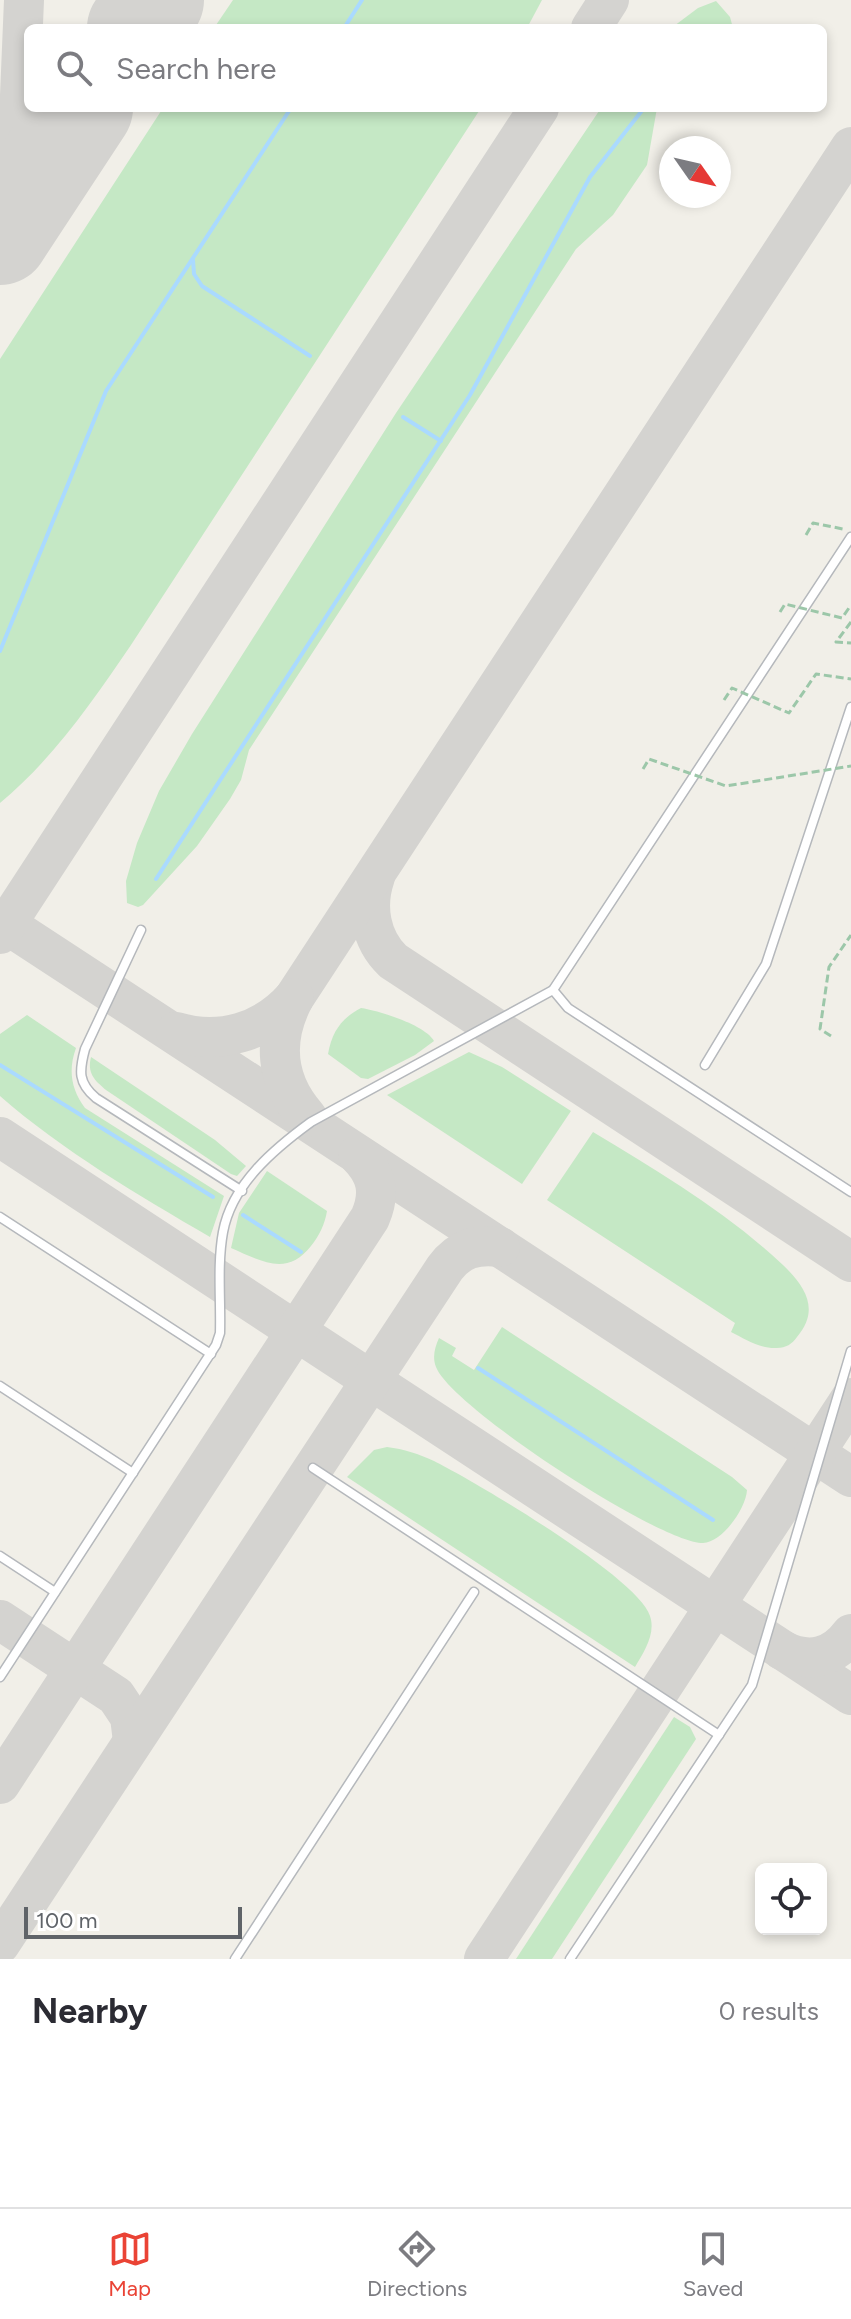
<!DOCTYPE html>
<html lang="en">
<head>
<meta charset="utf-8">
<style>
	body { margin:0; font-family:Figtree,sans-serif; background:#f7f7f7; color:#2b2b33 }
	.controls { position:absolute; right:24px; bottom:24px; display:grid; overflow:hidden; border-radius:12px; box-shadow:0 4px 12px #0003 }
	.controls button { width:72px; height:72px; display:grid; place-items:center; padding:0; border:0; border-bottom:2px solid #e1e1e2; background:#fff; color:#2b2b33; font:40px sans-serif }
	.compass { position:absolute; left:659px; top:136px; width:72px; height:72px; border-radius:50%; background:#fff; box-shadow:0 4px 12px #0003; rotate:124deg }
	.scale { position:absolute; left:24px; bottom:20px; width:218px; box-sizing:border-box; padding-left:8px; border:4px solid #5f6368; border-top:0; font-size:22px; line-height:28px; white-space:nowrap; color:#5f6368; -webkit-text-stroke:6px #fff; paint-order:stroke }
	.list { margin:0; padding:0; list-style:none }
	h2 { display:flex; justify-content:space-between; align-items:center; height:104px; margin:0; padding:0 32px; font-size:34px }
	h2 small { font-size:26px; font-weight:400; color:#7c7c81 }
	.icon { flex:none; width:44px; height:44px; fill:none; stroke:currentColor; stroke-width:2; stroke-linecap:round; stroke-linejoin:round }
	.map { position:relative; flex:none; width:851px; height:1959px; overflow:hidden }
	.search { position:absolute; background:#fff; box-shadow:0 4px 12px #0003; left:24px; right:24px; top:24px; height:88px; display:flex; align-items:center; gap:20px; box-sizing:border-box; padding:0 28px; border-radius:12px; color:#7c7c81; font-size:30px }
	.sheet { height:248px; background:#fff }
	nav { display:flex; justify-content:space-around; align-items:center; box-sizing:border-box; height:112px; border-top:2px solid #e1e1e2; background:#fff; font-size:22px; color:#7c7c81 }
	nav a { display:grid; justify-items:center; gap:4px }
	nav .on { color:#ea4335 }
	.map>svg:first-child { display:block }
</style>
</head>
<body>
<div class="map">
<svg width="851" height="1959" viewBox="0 0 851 1959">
	<rect width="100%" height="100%" fill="#f1efe8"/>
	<g fill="#c5e8c5">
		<polygon points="233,0 542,0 527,28 214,28"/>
		<polygon points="716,1 730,17 733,28 700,28 694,24 692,28 674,26 698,8"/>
		<path d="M163,108H481L131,645C92,702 54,758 0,803V359Z"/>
		<polygon points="601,108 657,108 647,165 613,215 576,249 249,750 241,780 230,799 197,846 143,905 138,907 127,903 126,881 137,843 159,791 192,734 396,413"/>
		<path d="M361,1008C380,1011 425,1025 434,1041L415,1055L368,1079L361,1078L328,1054C332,1031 342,1018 361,1008Z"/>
		<path d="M27,1015L76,1048C68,1070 71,1089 85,1108L224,1196L210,1237C138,1195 63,1151 0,1096V1034Z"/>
		<polygon points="469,1052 502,1067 571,1111 522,1184 387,1095"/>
		<path d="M91,1057L215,1140L246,1166L237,1176L231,1174L106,1090C94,1080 87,1073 91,1057Z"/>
		<path d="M593,1132C659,1172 727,1212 783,1265C806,1287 820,1310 797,1337C792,1344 786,1348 777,1348C760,1349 745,1339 731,1332L735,1323L547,1200Z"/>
		<path d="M267,1171L327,1211C325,1224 319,1236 311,1246C287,1277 261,1261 231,1248L239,1213Z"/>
		<path d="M502,1327L732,1477L747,1490C746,1508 723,1542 703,1543C661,1544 451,1407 436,1367C432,1357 435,1347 439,1338L456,1348L452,1356L474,1370Z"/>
		<path d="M387,1447C404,1449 419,1454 434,1461C474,1481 639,1578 650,1616C656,1634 644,1652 635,1667L347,1477L374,1450Z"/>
		<polygon points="674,1717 690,1727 696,1739 552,1959 516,1959"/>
	</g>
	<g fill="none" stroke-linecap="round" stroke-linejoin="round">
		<g stroke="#aadaff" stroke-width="4">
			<polyline points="344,28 362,0"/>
			<polyline points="193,260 194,274 202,286 310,356"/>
			<polyline points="403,417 441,441"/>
			<polyline points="0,651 106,391 291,108"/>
			<polyline points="156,879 470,395 590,177 644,108"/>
			<polyline points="0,1065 213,1197"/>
			<polyline points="243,1215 301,1252"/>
			<polyline points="478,1368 713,1520"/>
		</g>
		<g stroke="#d4d3d0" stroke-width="40">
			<polyline points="591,28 609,0"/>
			<polyline points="0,230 11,219 16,191 24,0"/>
			<path d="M375,877C365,906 370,939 393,961L851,1262"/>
			<polyline points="0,920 851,1477"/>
			<polyline points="0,934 539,108"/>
			<polyline points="294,998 851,147"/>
			<path d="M176,1032C220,1045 264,1032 294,998C272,1040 275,1081 307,1117"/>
			<polyline points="0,1137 851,1695"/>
			<polyline points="0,1620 116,1696 130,1717 133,1741"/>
			<path d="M782,1650C809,1664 833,1658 851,1634"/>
			<path d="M0,1784L370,1218C381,1193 377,1174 358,1155"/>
			<path d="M0,1944L445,1268C459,1249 476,1244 500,1247"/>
			<polyline points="484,1959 851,1398"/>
		</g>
		<g stroke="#d4d3d0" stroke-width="98">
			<polyline points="136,28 155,0"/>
			<polyline points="0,236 84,108"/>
		</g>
		<g stroke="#b5b8bc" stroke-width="11">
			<g id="lane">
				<path d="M141,930L85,1049C79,1071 78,1083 96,1098L242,1191"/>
				<polyline points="553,990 568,1008 851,1192"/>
				<polyline points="705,1065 766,964 851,707"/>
				<polyline points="0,1217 211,1354"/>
				<polyline points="0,1386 133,1473"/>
				<polyline points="313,1468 719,1735"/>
				<polyline points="0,1556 55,1592"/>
				<path d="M0,1677L216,1345L220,1333C221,1300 217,1265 223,1232C232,1184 274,1149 311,1122L553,990L851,537"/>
				<polyline points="235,1959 474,1592"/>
				<polyline points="570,1959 752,1685 851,1351"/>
			</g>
		</g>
		<g stroke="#9cc7a9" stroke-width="3" stroke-dasharray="8 4" stroke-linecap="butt">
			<polyline points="806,535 813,523 843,529"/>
			<polyline points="851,622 836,642 851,643"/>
			<polyline points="831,1036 820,1029 829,967 851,935"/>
		</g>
		<use href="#lane" stroke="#fff" stroke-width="8"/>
		<g stroke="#9cc7a9" stroke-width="3" stroke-dasharray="8 4" stroke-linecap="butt">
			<polyline points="780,612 785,604 842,618 851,605"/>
			<polyline points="724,700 732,688 789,713 816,674 851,679"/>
			<polyline points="643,769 649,759 726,786 851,766"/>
		</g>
	</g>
</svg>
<div class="controls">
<button><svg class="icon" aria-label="locate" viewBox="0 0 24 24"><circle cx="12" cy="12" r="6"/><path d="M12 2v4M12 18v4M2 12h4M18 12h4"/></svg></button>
</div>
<svg class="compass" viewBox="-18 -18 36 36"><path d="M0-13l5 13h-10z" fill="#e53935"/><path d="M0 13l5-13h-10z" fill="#7c7c81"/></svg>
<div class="scale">100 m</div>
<div class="search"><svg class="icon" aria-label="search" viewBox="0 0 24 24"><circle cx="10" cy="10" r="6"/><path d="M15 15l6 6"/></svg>Search here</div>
</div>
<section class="sheet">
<h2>Nearby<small>0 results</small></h2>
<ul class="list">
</ul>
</section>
<nav>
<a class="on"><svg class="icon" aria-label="map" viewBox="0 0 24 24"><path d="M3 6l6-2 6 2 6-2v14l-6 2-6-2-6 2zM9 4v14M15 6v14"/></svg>Map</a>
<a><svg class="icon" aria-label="directions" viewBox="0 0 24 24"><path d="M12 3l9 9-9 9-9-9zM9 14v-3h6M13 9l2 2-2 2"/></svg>Directions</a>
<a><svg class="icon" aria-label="saved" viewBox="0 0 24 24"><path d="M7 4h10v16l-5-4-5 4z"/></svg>Saved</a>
</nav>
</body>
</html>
